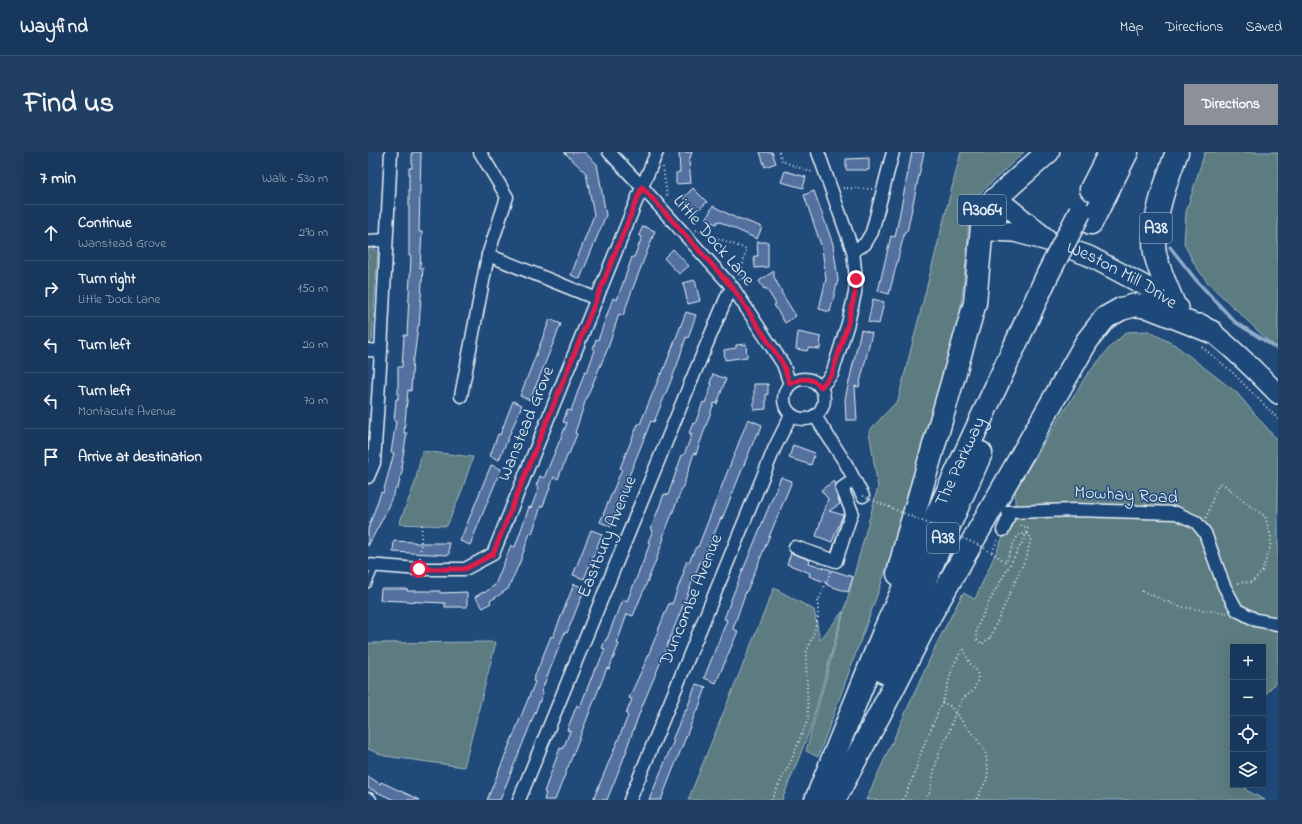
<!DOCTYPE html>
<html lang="en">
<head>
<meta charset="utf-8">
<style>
	body { margin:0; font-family:"Indie Flower",sans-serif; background:#203f62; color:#f1f3f6 }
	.controls { position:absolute; right:12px; bottom:12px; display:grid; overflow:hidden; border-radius:0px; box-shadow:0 4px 16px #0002 }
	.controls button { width:36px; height:36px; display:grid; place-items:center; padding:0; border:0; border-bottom:1px solid #365272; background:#17385c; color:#f1f3f6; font:20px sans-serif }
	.stop { position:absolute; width:12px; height:12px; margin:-9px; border:3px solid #e11d48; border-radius:50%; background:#fff }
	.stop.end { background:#e11d48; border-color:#fff; box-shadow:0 1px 4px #0008 }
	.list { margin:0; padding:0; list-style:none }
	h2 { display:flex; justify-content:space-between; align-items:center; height:52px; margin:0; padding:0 16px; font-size:17px }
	h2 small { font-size:13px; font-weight:400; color:#9eacbb }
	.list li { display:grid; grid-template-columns:26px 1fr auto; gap:12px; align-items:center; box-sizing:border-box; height:56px; padding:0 16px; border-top:1px solid #365272 }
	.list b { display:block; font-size:15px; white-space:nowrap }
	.list p { margin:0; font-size:13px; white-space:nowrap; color:#9eacbb }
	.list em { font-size:13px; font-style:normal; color:#9eacbb }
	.icon { flex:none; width:22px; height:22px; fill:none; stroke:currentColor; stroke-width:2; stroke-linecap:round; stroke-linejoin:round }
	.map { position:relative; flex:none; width:910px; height:648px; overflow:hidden; border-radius:0px }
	header { display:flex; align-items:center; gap:24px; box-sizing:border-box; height:56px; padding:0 20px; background:#17385c; border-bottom:1px solid #365272 }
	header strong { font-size:19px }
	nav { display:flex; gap:22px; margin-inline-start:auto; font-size:14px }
	.intro { display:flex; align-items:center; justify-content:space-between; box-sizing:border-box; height:96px; padding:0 24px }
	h1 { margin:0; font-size:28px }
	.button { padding:10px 18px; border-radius:0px; background:#8c9099; color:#fff; font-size:14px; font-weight:700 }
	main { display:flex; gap:24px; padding:0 24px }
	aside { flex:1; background:#17385c; border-radius:0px; box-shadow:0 4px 16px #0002 }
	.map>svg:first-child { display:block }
</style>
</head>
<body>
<header>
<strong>Wayfind</strong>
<nav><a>Map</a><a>Directions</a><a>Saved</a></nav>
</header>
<div class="intro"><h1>Find us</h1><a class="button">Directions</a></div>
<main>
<aside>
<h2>7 min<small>Walk · 530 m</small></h2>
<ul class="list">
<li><svg class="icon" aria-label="ahead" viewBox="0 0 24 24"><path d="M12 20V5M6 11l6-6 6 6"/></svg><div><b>Continue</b><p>Wanstead Grove</p></div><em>290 m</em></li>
<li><svg class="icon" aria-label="right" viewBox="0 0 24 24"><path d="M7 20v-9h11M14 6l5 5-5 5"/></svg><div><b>Turn right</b><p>Little Dock Lane</p></div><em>150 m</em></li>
<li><svg class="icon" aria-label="left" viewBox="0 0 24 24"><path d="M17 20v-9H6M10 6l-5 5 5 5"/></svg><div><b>Turn left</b></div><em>20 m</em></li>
<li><svg class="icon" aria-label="left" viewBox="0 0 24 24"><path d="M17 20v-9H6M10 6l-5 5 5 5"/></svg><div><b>Turn left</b><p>Montacute Avenue</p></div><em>70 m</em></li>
<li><svg class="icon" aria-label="arrive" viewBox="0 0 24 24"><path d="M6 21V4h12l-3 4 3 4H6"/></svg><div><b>Arrive at destination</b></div></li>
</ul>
</aside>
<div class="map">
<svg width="910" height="648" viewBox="0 0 910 648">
	<rect width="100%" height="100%" fill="#1f4a7a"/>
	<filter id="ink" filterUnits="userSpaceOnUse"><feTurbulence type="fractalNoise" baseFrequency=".025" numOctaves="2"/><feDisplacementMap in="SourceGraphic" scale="8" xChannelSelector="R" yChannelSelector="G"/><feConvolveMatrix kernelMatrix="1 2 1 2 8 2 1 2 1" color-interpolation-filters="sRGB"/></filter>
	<g filter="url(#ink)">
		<g fill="#5c7c81" stroke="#a2b6bc">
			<polygon points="593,0 656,0 608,45 601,63 599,100 592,162 553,311 512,435 450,605 438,599 510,335 501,279 530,248"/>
			<polygon points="837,0 910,0 910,198 840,131 827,113 816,92 818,60"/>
			<polygon points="0,95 10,99 4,189 0,192"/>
			<polygon points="780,179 807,193 869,241 910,289 910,528 895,545 895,495 865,495 865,579 862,583 865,594 865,633 876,633 878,638 897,648 498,648 569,491 595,441 607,447 643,367 647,365 647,338 718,224 743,194 759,180"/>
			<polygon points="54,299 105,305 94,338 79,374 31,372 47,331"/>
			<polygon points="406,436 446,458 452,488 475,459 442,578 414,648 320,648"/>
			<polygon points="128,490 96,615 17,604 0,597 0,491"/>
		</g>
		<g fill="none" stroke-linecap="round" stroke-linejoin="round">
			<polyline stroke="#8fabc8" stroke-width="3.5" points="802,95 828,128 867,170 910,197"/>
		</g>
		<g fill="#536f9f" stroke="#e8f1f8">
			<polygon points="44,0 53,0 51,80 54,80 52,116 55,116 51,174 50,174 46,206 45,206 43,239 40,238 36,281 39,281 33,315 35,315 30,336 28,336 15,366 0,394 0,377 13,340 15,341 26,301 23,301 28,269 26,269 28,247 30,247 30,215 34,215 36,183 39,184 43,104 41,104 41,16 44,16"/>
			<polygon points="196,0 216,0 229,12 238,63 212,127 203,123 226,63 218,21"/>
			<polygon points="311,0 324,0 321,9 323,31 308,32 308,21 312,20"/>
			<polygon points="392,0 404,0 408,11 397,15"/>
			<polygon points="544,0 556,0 539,80 537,79 521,142 510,139 523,84 527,85"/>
			<polygon points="501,6 501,18 478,18 478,7"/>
			<polygon points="417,19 438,25 435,36 413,30"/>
			<polygon points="325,36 339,50 328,60 315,46"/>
			<polygon points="446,39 465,92 470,128 462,160 451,157 458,127 454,96 436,43"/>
			<polygon points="345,54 370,67 370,66 394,75 389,87 350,69 348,72 338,67"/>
			<polygon points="275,74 287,79 263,141 255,164 251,162 240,196 218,247 207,281 209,282 201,302 200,302 190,327 186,325 175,354 173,354 164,382 162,381 152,410 140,437 122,449 123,451 115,456 107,445 115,440 116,441 127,433 143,393 147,395 161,355 163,356 171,335 168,334 172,324 176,326 199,271 195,270 199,258 203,259 217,219 219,220 227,198 225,197 228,187 230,188 245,146 249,148 264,105 266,105 274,85 271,83"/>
			<polygon points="389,90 400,90 400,115 387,116 386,104 390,104"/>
			<polygon points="305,97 321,114 311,122 296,106"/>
			<polygon points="406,119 406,125 414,140 413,140 428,164 417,171 406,153 408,152 398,136 396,137 391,129"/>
			<polygon points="327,128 332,149 320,152 315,131"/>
			<polygon points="505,147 516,150 511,172 500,170"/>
			<polygon points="318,160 328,163 320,186 318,185 309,214 286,270 283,269 259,329 261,330 243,375 232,370 254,317 252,316 270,272 272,272 293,221 294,222"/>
			<polygon points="182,167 193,172 162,248 152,244"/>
			<polygon points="493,178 504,181 491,235 487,234 489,268 478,268 477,247"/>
			<polygon points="430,180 453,185 452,197 440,196 439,199 428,197"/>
			<polygon points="378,192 379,205 357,208 356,198 368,196 368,193"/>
			<polygon points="345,222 358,227 349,252 346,251 328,302 326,301 317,329 295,385 296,386 287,411 265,464 259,462 249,491 251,492 241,517 239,516 187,648 176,648 178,641 176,640 192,596 195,597 202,579 199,578 209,553 212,555 227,516 229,516 237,497 234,496 238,487 239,487 248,463 249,463 255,447 259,449 275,410 282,391 280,390 285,378 283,377 296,342 300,343 314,303 316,303 324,282 321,281 325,271 327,272 335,250 337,251 344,232 342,231"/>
			<polygon points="386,232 400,232 400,242 398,242 398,257 386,258"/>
			<polygon points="145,249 154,253 131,308 122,304 130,282 132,283"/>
			<polygon points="380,267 394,273 391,282 389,281 354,367 353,366 339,399 342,400 338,410 333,408 291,514 273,557 258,598 259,598 239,648 225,648 260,564 258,562 264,547 261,546 278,509 301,451 304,452 316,420 315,419 319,409 321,410 328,395 330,395"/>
			<polygon points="425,293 447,301 443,313 421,306"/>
			<polygon points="123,313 133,317 102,393 92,389"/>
			<polygon points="413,325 424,329 379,439 378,439 365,477 370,479 348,531 336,526 359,468 356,467 364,445"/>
			<polygon points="466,329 468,332 467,339 472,352 461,359 475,363 464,390 448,384 460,347 453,338"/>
			<polygon points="223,378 234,382 216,427 205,423"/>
			<polygon points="26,389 47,390 47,391 81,391 81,403 25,400"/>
			<polygon points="423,401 442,408 441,411 485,425 480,440 459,433 459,431 441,424 442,421 419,412"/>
			<polygon points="206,432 217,436 199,481 197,480 173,540 175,541 132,648 119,648 167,530 165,529 183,484 185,485"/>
			<polygon points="13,437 39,437 39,439 72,439 72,441 99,440 99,455 77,455 77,451 12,448"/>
			<polygon points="328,532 338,535 330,558 329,557 293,648 281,648 306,588 304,588 317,558 318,559"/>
			<polygon points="0,624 12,632 13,630 52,648 26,648 0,636"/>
		</g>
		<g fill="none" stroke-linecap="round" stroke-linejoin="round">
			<g stroke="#e8f1f8" stroke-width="9">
				<polyline id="lane" points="0,432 8,413"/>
			</g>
			<g stroke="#e8f1f8" stroke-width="15">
				<g id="street">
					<polyline points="241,0 274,35 365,136 415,212 422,232"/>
					<polyline points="450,0 485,99 488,127 487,141 480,171 464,222 453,235"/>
					<polyline points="0,89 18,88"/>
					<polyline points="485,99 497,92 504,80 525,0"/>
					<polyline points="120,103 229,147"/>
					<polyline points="0,198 13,199"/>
					<circle cx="436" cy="247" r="20"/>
					<polyline points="93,244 120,103 139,45 112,0"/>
					<polyline points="447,264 478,312 495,344"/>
					<polyline points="0,325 6,311 13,199 23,0"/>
					<polyline points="640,360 708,358 808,361 828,370 837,381 856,434 869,458 888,468 910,472"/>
					<polyline points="635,378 640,367"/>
					<polyline points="427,395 468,409 484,360 474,336 486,328"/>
					<polyline points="0,413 51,417 97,417 125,402 274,35 289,0"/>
					<polyline points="0,647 2,648"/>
					<polyline points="151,648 324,227 360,142 365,136"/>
					<polyline points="262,648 407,295 423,263"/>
				</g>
			</g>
			<g stroke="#e8f1f8" stroke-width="22">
				<g id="primary">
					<path id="s1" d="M683,90L635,51L626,48C614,54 611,62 614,74L622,79L646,80L683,90L721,104L779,135L811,156"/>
					<path d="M833,172C861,192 886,217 910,242"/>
				</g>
			</g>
			<g stroke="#e8f1f8" stroke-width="25">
				<g id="highway">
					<polyline points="723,37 742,0"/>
					<polyline points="626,48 680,0"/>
					<polyline points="723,71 759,0"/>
					<path d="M806,153C800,137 790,117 787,101C782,73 799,27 809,0"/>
					<polyline points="530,422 540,383 607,151 614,74"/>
					<polyline points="518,521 566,408 613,301"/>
					<path id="s2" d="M448,648L517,477L552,399L680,122"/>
					<polyline points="466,648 515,556 563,462 719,189 737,166 753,157 768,153 783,156 844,180"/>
				</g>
			</g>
			<g stroke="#e8f1f8" stroke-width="2" stroke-dasharray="1 3" stroke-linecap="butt">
				<polyline points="411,0 414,9 442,20 445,19"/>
				<polyline points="295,15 299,44"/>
				<polyline points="475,36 504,37"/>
				<polyline points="328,78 378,97 372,128"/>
				<polyline points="834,195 863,219 910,267"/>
				<polyline points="838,366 848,337 853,330 882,354 897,364 903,385 902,396 894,420 884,430 870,431"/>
				<polyline points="624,400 630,387"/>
				<polyline points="52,406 54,373"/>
				<polyline points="774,439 812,455 859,461"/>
				<polyline points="622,486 614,492 609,488 608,478 621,450 656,387 660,376 650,372"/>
				<polyline points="574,550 582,554 617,598 620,616 619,627 608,648"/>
				<polyline points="403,648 423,609 440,567 438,502 447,477 450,465 450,450 463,419"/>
				<polyline points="535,648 546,623 554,598 576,546 585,514 595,496"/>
				<polyline points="557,648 562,640 566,619 572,598 581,580 587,561 595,546 605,539 610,528 609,519 601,510 595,495"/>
			</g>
			<use href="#lane" stroke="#1f4a7a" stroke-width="6"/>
			<use href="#street" stroke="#1f4a7a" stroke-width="12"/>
			<use href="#primary" stroke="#1f4a7a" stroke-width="19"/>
			<use href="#highway" stroke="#1f4a7a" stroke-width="22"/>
			<g stroke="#e8f1f8" stroke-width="25" stroke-linecap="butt">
				<polyline id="highway-bridge" points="680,122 712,60"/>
			</g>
			<polyline stroke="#e8f1f8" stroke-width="2" stroke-dasharray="1 3" stroke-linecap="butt" points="495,344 613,394 638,410 647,388 652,382 660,382 663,386 659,403 622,486"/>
			<use href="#highway-bridge" stroke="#1f4a7a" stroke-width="22"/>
		</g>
	</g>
	<g fill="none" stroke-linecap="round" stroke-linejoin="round" filter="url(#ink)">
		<path stroke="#e11d48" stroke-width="5" d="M51,417H97L125,402L274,35L365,136L415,212L422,232C434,225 444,225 453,235L464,222L480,171L487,141L488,127"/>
	</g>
	<g text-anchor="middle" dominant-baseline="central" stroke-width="3" stroke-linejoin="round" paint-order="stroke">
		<g fill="#1f4a7a" stroke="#acbfd2" stroke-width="1">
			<rect x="590" y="43" width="48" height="30" rx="3"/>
			<rect x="772" y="61" width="32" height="30" rx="3"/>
			<rect x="559" y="371" width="32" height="30" rx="3"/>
		</g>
		<g font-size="17" font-weight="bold" fill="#e8f1f8">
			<text x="614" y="58">A3064</text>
			<text x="788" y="76">A38</text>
			<text x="575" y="386">A38</text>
		</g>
		<g font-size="18" fill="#e8f1f8" stroke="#1f4a7a">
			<text transform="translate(345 89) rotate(49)">Little Dock Lane</text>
			<text stroke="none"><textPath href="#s1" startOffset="253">Weston Mill Drive</textPath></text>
			<text transform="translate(159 272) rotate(-68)">Wanstead Grove</text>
			<text stroke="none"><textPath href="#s2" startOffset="368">The Parkway</textPath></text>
			<text transform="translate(758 344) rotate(3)">Mowhay Road</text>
			<text transform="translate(240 385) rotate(-68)">Eastbury Avenue</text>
			<text transform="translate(324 448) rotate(-68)">Duncombe Avenue</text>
		</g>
	</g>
</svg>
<div class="controls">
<button>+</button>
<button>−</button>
<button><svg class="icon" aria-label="locate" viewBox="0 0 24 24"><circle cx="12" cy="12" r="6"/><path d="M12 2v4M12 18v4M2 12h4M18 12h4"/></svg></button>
<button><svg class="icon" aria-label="layers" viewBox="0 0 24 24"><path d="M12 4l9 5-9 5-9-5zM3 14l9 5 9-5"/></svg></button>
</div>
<div class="stop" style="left:51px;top:417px"></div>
<div class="stop end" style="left:488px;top:127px"></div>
</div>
</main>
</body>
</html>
